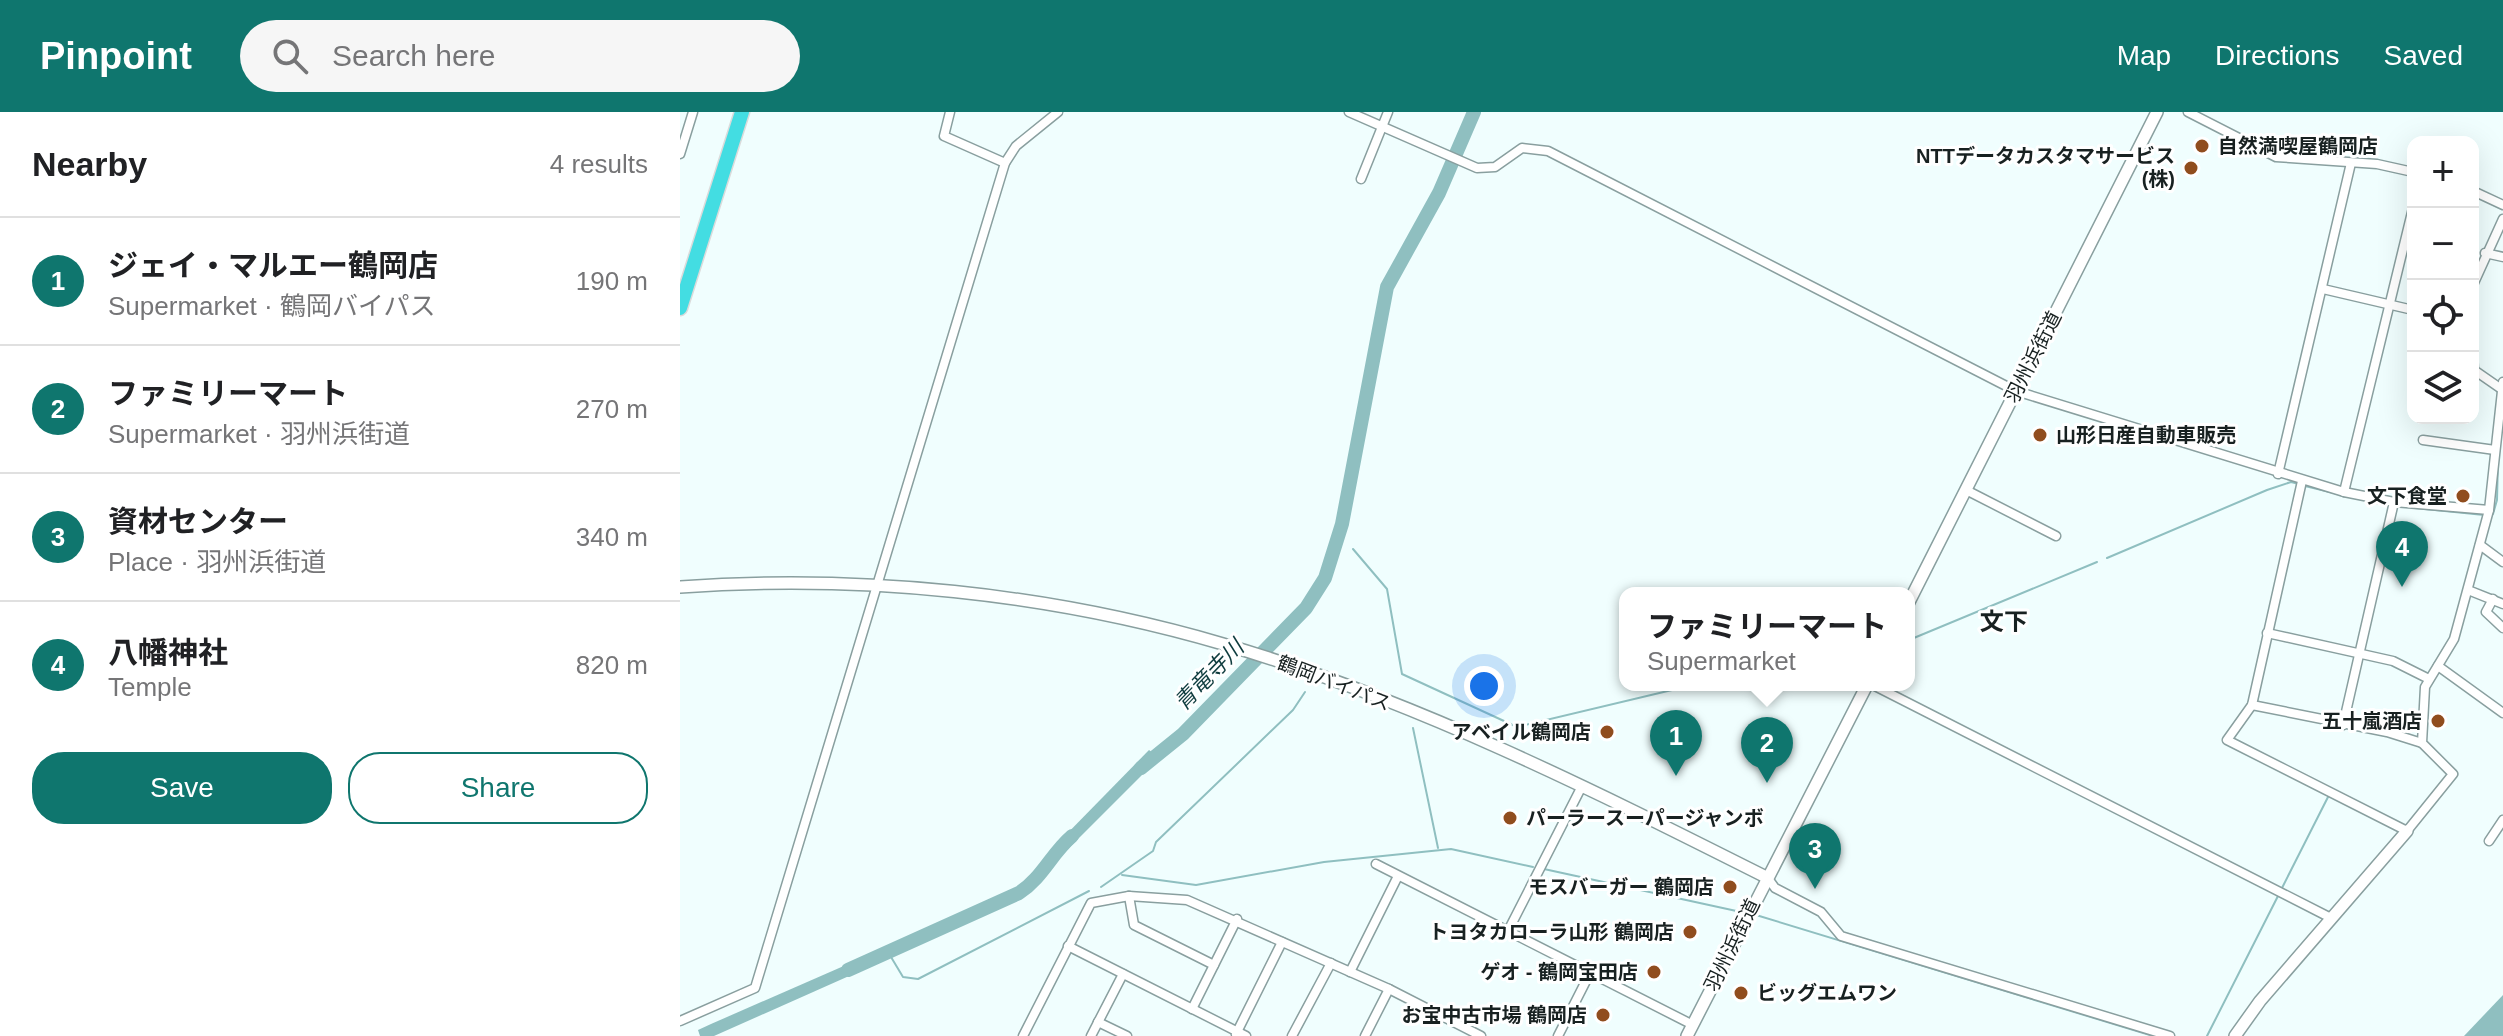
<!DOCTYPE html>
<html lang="en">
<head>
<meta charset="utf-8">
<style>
	body { margin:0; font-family:Helvetica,"Noto Sans JP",sans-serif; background:#f6f6f6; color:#202124 }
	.controls { position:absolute; right:24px; top:24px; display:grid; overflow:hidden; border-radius:16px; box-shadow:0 8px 32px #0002 }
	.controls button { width:72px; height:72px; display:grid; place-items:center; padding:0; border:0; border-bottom:2px solid #e0e0e0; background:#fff; color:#202124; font:40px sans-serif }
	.you { position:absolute; left:804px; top:574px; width:28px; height:28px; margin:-20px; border:6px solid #fff; border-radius:50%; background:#1a73e8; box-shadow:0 0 0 12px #1a73e833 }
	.badge { display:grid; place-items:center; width:52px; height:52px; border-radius:50%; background:#0f766e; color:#fff; font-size:26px; font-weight:700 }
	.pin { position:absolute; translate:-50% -66px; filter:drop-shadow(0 2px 4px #0008) }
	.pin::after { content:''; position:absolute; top:42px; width:28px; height:24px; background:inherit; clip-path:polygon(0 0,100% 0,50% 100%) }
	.popup { position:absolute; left:939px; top:475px; width:296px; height:104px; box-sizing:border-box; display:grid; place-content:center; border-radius:16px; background:#fff; filter:drop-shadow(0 2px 6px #0005); font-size:26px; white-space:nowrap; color:#757577 }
	.popup b { font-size:30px; color:#202124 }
	.popup::after { content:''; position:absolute; left:50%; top:100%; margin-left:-16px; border:16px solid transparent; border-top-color:#fff }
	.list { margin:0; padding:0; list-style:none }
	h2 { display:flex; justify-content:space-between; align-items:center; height:104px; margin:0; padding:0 32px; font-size:34px }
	h2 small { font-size:26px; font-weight:400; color:#757577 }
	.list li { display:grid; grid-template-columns:52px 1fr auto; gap:24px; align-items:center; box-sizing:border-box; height:128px; padding:0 32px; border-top:2px solid #e0e0e0 }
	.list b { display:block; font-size:30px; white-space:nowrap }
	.list p { margin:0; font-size:26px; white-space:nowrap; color:#757577 }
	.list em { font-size:26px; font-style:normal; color:#757577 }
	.actions { display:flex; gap:16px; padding:24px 32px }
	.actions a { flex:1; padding:18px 0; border:2px solid #0f766e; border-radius:32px; text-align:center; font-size:28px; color:#0f766e }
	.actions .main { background:#0f766e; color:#fff }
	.icon { flex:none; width:44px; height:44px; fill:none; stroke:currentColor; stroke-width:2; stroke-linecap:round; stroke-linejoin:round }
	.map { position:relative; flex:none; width:1823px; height:924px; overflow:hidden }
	header { display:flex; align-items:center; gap:48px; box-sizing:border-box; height:112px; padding:0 40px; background:#0f766e; color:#fff }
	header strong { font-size:38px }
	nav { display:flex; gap:44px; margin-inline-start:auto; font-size:28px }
	.search { width:560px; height:72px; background:#f6f6f6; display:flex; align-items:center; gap:20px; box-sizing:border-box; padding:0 28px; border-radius:44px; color:#757577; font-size:30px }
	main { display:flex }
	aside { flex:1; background:#fff }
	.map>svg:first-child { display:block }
</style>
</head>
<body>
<header>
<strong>Pinpoint</strong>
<div class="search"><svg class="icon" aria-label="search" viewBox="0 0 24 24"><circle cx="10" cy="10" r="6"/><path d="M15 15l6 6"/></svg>Search here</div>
<nav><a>Map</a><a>Directions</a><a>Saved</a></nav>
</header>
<main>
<aside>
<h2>Nearby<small>4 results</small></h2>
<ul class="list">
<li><span class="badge">1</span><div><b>ジェイ・マルエー鶴岡店</b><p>Supermarket · 鶴岡バイパス</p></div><em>190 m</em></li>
<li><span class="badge">2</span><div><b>ファミリーマート</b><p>Supermarket · 羽州浜街道</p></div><em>270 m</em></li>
<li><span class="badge">3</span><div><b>資材センター</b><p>Place · 羽州浜街道</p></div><em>340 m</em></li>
<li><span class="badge">4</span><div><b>八幡神社</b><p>Temple</p></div><em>820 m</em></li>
</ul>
<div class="actions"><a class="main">Save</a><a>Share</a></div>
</aside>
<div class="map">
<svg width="1823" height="924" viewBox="0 0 1823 924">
	<rect width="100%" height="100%" fill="#f0fefe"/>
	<g fill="#8fbfc0">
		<polygon points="469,638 479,646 384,741 375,734"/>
		<polygon points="182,846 187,856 34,924 20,924 18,918 31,912"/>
		<polygon points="1823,883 1823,924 1784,924"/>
	</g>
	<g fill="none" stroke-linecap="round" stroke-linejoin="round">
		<g stroke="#8fbfc0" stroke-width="2">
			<polyline points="1625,374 1658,382"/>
			<polyline points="1735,396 1804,403"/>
			<polyline points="1813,402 1817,388 1818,347"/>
			<polyline points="659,423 663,428"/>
			<polyline points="673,437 707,477 722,562 837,615 1013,573"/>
			<polyline points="1427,446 1587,378 1611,370 1619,372"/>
			<polyline points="1229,528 1417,450"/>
			<polyline points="733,616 758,736"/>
			<polyline points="864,757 1061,800"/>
			<polyline points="442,763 516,773 644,750 771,737 853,755"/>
			<polyline points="421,775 473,739 476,730 613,598 625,580"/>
			<polyline points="1602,776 1648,685"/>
			<polyline points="1076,803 1473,924"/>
			<polyline points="208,840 223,865 238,867 409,779"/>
			<polyline points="1527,924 1599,782"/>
		</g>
		<g stroke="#8fbfc0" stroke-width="14">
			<polyline points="461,656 503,622 626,496 645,466 662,412 707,175 759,81 794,0"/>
			<path d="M168,858L339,781C363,765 371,742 392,724"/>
		</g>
		<g stroke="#899f9f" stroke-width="11">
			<g id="street">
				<polyline points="270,0 264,24 325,51"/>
				<polyline points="669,0 797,56 815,55 842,36 868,39 1336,279 1664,380 1714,390 1809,398"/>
				<polyline points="1508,0 1596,45 1697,52 1733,60"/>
				<polyline points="0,42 13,0"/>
				<polyline points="681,67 708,0"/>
				<polyline points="1793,79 1823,93"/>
				<polyline points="1805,141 1823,145"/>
				<polyline points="1793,173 1823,107"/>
				<polyline points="1643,177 1733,198"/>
				<polyline points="1793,243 1794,258 1820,276"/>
				<polyline points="1743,328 1815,338"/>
				<polyline points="1598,362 1671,51"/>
				<polyline points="1622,369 1572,593 1547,628 1727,719 1773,662 1742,631 1745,575 1774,527 1809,398 1823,270"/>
				<polyline points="1286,378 1376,424"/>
				<polyline points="1664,380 1733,96"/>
				<polyline points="1800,433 1823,450"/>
				<polyline points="1788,478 1823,492"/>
				<polyline points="1813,487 1806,500 1823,516"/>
				<polyline points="1587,521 1713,549 1749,567"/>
				<polyline points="1758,554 1823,601"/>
				<polyline points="1193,573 1651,806"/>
				<polyline points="1572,593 1707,620 1742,631"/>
				<polyline points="1663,613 1714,390"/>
				<polyline points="1809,729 1823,708"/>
				<polyline points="696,752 1013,913"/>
				<polyline points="1087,765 1095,776 1141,800 1161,824 1490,924"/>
				<polyline points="449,784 454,813 534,853"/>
				<polyline points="828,819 902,674"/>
				<polyline points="388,834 566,924"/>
				<polyline points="670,860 718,764"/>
				<polyline points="512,897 557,807"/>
				<polyline points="0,909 75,876 325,51 336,34 378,0"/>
				<polyline points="418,910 447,924"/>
				<polyline points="556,922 602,830"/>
				<polyline points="343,924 411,791 449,784 507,788 709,877 801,924"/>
				<polyline points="411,924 443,862"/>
				<polyline points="612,924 651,851"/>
				<polyline points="685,924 709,877"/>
				<polyline points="878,924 910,861"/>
			</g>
		</g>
		<g stroke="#899f9f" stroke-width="14">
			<g id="secondary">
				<path d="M0,475C181,462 369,481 543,532C732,587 911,677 1086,765"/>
				<polyline points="1229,490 1477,0"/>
				<polyline points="1007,924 1187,573"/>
				<polyline points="1555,924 1580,889 1727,719"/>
			</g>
		</g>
		<g stroke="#dadbdb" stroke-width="17">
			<polyline id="highway" points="0,196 62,0"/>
		</g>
		<use href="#street" stroke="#fff" stroke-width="8"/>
		<use href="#secondary" stroke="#fff" stroke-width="11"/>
		<use href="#highway" stroke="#43dde2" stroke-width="14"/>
	</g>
	<g fill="#904d1e" stroke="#fff" stroke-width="3">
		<circle cx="1522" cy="34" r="8"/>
		<circle cx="1511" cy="56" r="8"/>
		<circle cx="1360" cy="323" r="8"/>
		<circle cx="1783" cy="384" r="8"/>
		<circle cx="1758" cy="609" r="8"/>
		<circle cx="927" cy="620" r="8"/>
		<circle cx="830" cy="706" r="8"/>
		<circle cx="1050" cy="775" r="8"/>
		<circle cx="1010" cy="820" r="8"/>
		<circle cx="974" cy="860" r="8"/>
		<circle cx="1061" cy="881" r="8"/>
		<circle cx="923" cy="903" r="8"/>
	</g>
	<g text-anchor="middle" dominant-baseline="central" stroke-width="6" stroke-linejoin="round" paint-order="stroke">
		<g font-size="20" font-weight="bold" fill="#182121" stroke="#fff" text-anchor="end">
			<text x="1538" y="34" text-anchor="start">自然満喫屋鶴岡店</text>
			<text x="1495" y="44">NTTデータカスタマサービス<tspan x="1495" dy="23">(株)</tspan></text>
			<text x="1376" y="323" text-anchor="start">山形日産自動車販売</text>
			<text x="1767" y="384">文下食堂</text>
			<text x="1742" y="609">五十嵐酒店</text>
			<text x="911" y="620">アベイル鶴岡店</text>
			<text x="846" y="706" text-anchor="start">パーラースーパージャンボ</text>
			<text x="1034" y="775">モスバーガー 鶴岡店</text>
			<text x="994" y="820">トヨタカローラ山形 鶴岡店</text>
			<text x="958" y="860">ゲオ - 鶴岡宝田店</text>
			<text x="1077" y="881" text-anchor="start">ビッグエムワン</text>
			<text x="907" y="903">お宝中古市場 鶴岡店</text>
		</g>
		<g font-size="20" fill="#182121" stroke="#fff">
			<text transform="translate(1353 245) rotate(-63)">羽州浜街道</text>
			<text transform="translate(654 571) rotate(21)">鶴岡バイパス</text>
			<text transform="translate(1052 833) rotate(-64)">羽州浜街道</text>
		</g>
		<g font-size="22" font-style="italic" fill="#0e3c3e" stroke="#fff">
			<text transform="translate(529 563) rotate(-46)">青竜寺川</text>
		</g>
		<g font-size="24" font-weight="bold" fill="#182121" stroke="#fff">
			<text x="1324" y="509">文下</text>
		</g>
	</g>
</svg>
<div class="controls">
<button>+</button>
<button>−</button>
<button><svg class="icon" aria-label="locate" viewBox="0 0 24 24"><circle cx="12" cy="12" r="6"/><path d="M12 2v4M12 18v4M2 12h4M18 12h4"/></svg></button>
<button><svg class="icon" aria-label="layers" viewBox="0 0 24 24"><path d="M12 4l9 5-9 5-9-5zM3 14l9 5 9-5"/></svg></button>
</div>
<div class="you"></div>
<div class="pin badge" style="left:996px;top:664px">1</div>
<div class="pin badge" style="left:1087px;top:671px">2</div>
<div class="popup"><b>ファミリーマート</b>Supermarket</div>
<div class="pin badge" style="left:1135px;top:777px">3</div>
<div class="pin badge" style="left:1722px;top:475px">4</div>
</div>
</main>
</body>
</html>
